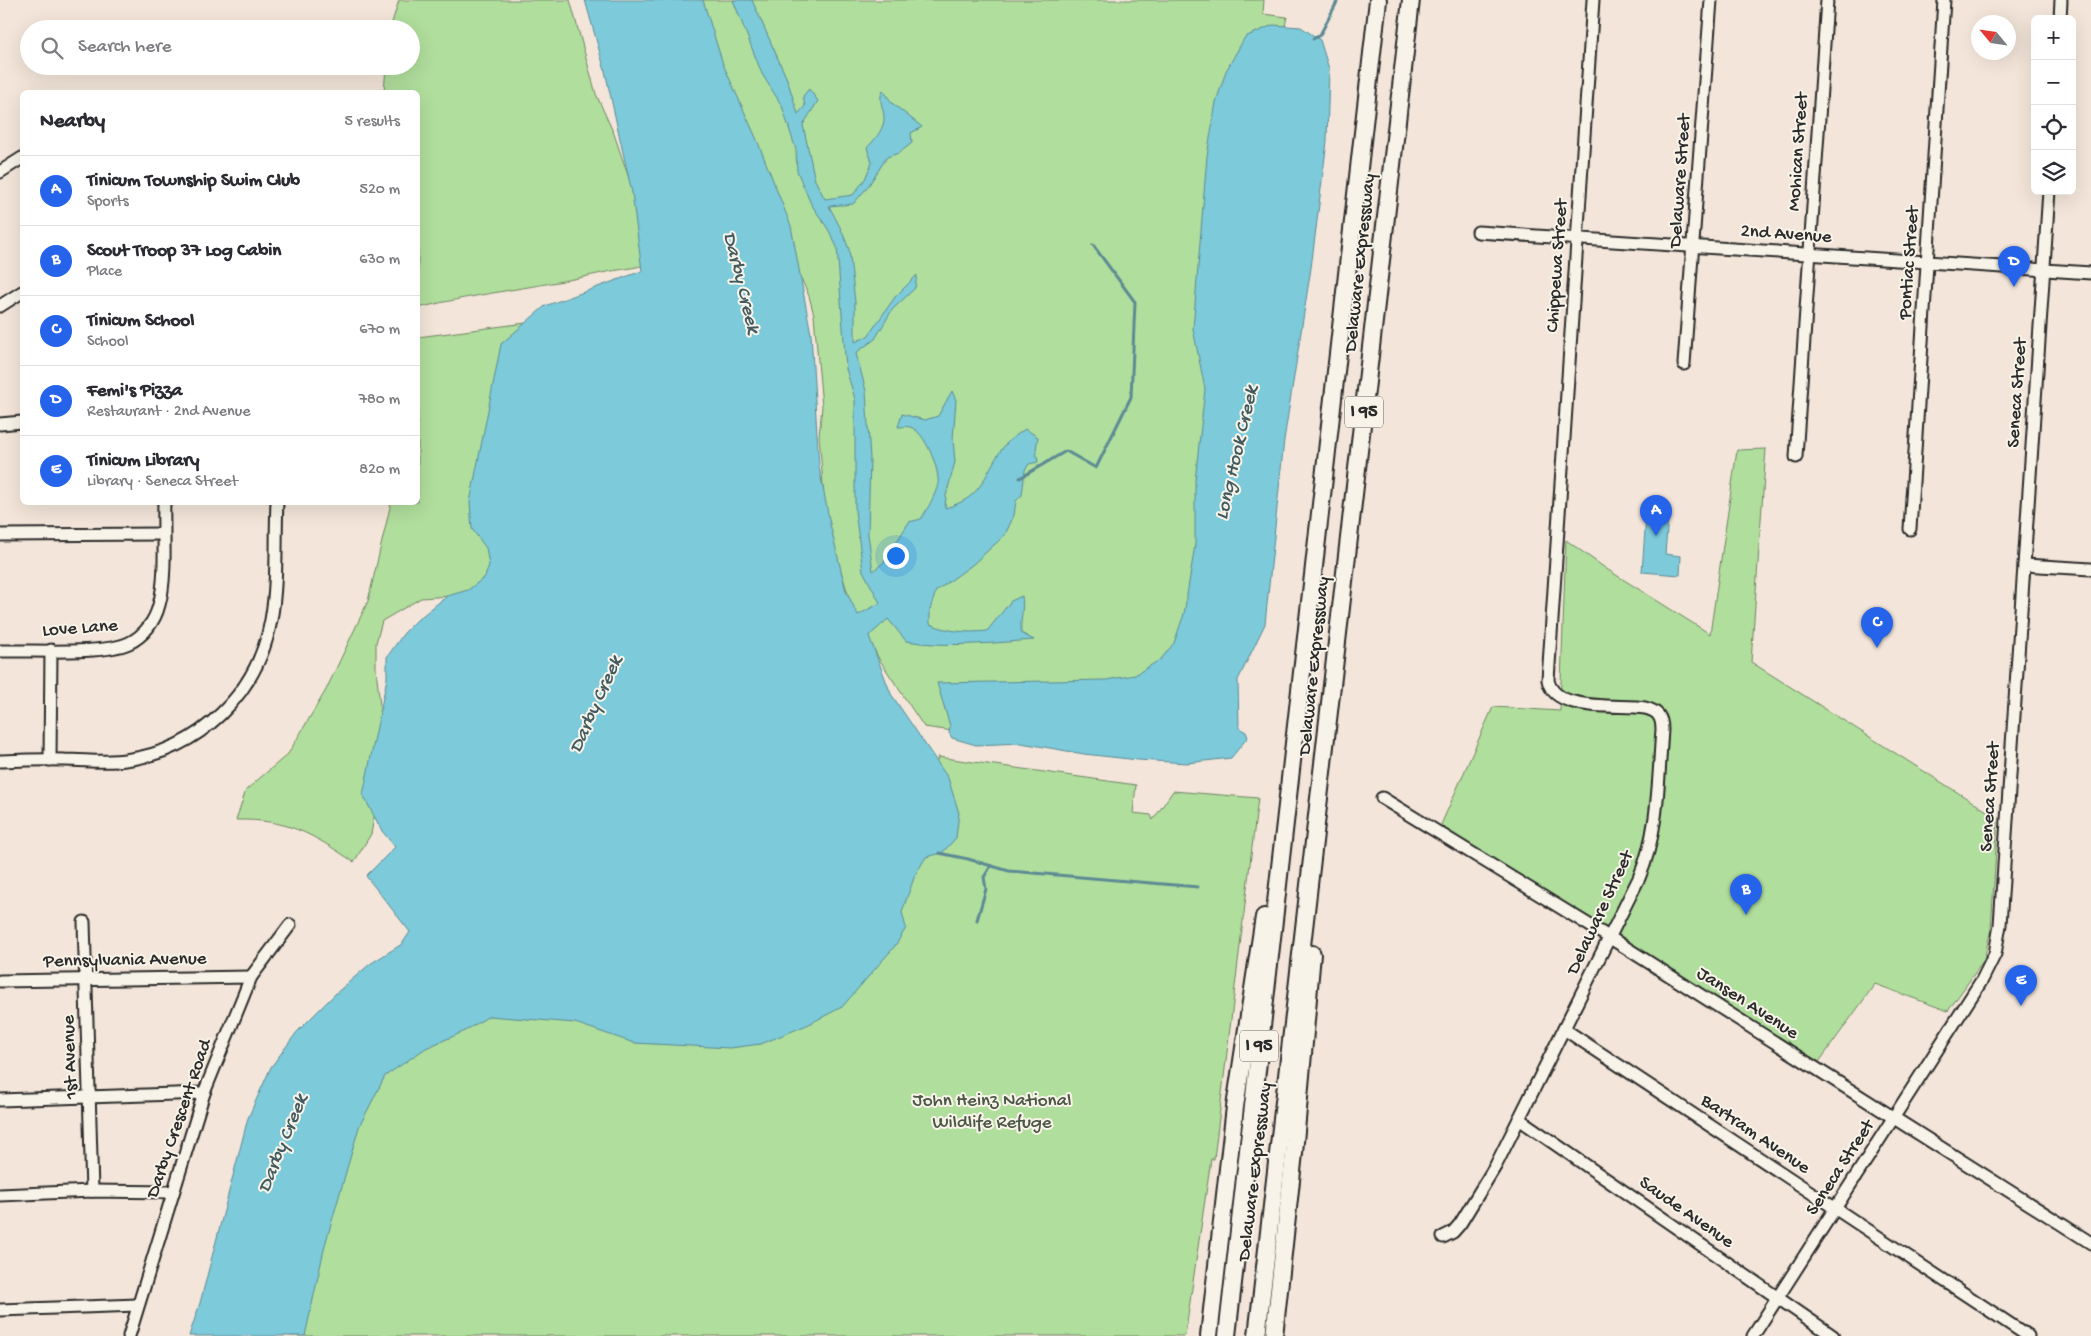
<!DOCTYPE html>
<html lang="en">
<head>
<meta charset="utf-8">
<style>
	body { margin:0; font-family:"Gochi Hand",sans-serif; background:#f2f2f3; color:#2b2b33 }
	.controls { position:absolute; right:15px; top:15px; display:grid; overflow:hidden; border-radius:8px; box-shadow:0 5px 20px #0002 }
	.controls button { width:45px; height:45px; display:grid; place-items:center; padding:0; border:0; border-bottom:1px solid #e1e1e2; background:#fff; color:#2b2b33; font:25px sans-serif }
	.compass { position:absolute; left:1971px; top:15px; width:45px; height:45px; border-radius:50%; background:#fff; box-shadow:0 5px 20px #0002; rotate:299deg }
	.you { position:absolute; left:895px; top:555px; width:18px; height:18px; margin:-12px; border:4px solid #fff; border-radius:50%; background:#1a73e8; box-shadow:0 0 0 8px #1a73e833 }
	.badge { display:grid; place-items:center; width:32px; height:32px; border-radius:50%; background:#2563eb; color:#fff; font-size:16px; font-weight:700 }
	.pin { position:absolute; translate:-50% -41px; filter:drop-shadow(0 1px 2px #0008) }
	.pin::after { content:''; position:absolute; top:26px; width:18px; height:15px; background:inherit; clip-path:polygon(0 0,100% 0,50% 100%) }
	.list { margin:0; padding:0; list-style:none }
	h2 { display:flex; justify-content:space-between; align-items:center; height:65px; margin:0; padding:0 20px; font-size:21px }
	h2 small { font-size:16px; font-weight:400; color:#7c7c81 }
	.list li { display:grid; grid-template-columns:32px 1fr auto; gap:15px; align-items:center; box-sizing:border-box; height:70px; padding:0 20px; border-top:1px solid #e1e1e2 }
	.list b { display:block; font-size:19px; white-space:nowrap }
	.list p { margin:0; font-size:16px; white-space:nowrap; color:#7c7c81 }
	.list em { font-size:16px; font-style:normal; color:#7c7c81 }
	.icon { flex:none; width:28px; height:28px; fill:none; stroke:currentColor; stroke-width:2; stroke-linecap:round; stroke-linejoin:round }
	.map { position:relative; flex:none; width:2091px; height:1336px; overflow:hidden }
	.search { position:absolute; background:#fff; box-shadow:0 5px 20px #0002; left:20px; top:20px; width:400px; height:55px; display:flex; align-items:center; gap:12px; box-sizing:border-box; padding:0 18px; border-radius:28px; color:#7c7c81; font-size:19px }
	.panel { position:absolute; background:#fff; box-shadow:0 5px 20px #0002; left:20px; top:90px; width:400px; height:415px; border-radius:8px }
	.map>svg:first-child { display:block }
</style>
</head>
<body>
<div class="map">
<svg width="2091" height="1336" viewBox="0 0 2091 1336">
	<rect width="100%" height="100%" fill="#f3e5d9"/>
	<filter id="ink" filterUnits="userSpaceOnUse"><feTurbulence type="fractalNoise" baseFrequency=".02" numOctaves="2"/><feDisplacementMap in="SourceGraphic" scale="10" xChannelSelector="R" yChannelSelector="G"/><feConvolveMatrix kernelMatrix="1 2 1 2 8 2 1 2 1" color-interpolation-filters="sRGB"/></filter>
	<g filter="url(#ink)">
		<g fill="#b0de9c" stroke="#6e8464">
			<path d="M399,0H570L596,94L614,134L630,181L651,263C634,269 619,269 602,273C541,287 478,293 418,308V92H384L386,66H411V29H390Z"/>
			<polygon points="699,0 1264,0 1263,14 1287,17 1271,88 1192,625 1106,752 924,727 879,659 851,604 826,521 819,436 822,407 814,315 809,296 799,274"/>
			<path d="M665,305L495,593L421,598L382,621L376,643V668L380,706L383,769L371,834L354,862C312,834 288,819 236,820L246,790L288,754L326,690L368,601L391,503L418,502V337Z"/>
			<polygon points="1766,449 1751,662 1998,818 1991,929 1984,960 1948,1011 1875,984 1819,1062 1440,827 1493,707 1560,711 1566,540 1605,568 1710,634 1737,450"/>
			<polygon points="938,757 1136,785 1133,813 1151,815 1153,820 1173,791 1258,798 1214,1159 1211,1159 1185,1336 290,1336 336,1180 388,1058 936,765"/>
		</g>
		<g fill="#7ccada" stroke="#5c8a94">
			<path d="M585,0H703L723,64L757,140L791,226L811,334L819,467L830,524L846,591L858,615L880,603L863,571L855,511V399L846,369L837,247L828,229L811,204L797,171L796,150L782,106L762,74L733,0H752L787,79L798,114L805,106L803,96L809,89L818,101L803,125L815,180L825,199L853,195L865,179L872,162L867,148C874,140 882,132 884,121C885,109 877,101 883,90L892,103L922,127L911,133L912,143L899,153L887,157L867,188L853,204L829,206L841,229L849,249L855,302V342L868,336L895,297L917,275L915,288L892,310L875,339L856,353L866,391L870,459L868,534L873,571L884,562L909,522L921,519C928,508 935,496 938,484C940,470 925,431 910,427C907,426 902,427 898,427L902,414L925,420L938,416L952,391L956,400L953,439L955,462L946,496L945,508C987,497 983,471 1006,444C1011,438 1019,434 1025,429L1038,437L1036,450L1038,462L1029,464L1025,470L1022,495L1016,501L1014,515L1005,535L972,565L936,591L930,610V624C949,632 967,633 987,631L1011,601L1022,596C1024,609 1020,620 1021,633L1034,640C992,643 947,648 906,641L888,619L869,636L891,694L948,778L959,813L956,838L942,853L926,857L915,875L902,912L906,928L895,946L842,1007L807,1025L761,1044L730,1048L634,1043L575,1023L489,1016L463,1032L426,1048L385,1076L359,1127L325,1245L305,1336H189L200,1303L248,1118L271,1067L297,1032L334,995L370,964L402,944L410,932L366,876L395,847L382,831L363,795L387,678V657L404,633L417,620L447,596L468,590L485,577L489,565L486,548L472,529L470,502L501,344L545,306L642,271L632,193L605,71Z"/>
			<polygon points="1273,25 1301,27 1320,40 1329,69 1327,141 1311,268 1284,440 1265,624 1238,680 1239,728 1246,732 1248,737 1231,758 1187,763 1138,760 1084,754 1021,743 976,745 952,738 949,733 950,726 937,683 1106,680 1135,675 1161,659 1174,643 1184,614 1195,545 1195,481 1205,389 1193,329 1207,156 1216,102 1226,71 1245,37"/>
			<polygon points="1646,516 1668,517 1665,554 1681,556 1680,575 1642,572"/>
		</g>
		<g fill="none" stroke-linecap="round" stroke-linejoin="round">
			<g stroke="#5c8a94" stroke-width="3">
				<polyline points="1313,39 1320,35 1338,0"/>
				<polyline points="1020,478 1066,451 1096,468 1131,397 1135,302 1093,245"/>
				<polyline points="939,853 968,859 1009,871 1198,887"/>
				<polyline points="977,920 986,889 984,877 991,866"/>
			</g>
			<g stroke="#2b2b2b" stroke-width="15">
				<g id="minor">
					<polyline points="2060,19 2061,0"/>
					<polyline points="0,172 22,158"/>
					<polyline points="1478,232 2091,273"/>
					<polyline points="0,306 22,292"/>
					<polyline points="1684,364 1711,0"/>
					<polyline points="0,424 22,422"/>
					<polyline points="1796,457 1827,0"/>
					<polyline points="1910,529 1944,0"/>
					<polyline points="0,535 163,534"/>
					<polyline points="2024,565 2091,569"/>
					<path d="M0,651C32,650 103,655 129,643C144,636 155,621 159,605C167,577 163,533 164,502"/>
					<polyline points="50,760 51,650"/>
					<path d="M0,761C22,760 43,759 65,760C85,760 106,763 125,760C199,751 258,693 271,620C278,582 275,541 277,502"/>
					<polyline points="1382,798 1620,944 2091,1243"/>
					<polyline points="84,922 92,1191"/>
					<polyline points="0,981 251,977"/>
					<polyline points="1564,1029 2028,1336"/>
					<polyline points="0,1100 204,1093"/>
					<polyline points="1519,1119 1833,1336"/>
					<polyline points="0,1195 92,1191 172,1192"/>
					<path d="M1443,1237L1453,1232L1460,1224L1496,1165L1639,878C1659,831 1658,780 1662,730C1662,717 1658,711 1645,708C1619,704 1554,713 1548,680L1593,0"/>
					<polyline points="0,1310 138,1305"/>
					<polyline points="129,1336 204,1093 251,977 290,925"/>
					<polyline points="1753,1336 1982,980 1995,954 2000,925 2049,191"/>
				</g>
			</g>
			<g stroke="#2b2b2b" stroke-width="20">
				<g id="highway">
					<polyline points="1209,1336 1235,1107 1264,917"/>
					<polyline points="1227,1336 1378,0"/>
					<polyline points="1257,1336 1411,0"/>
					<polyline points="1274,1336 1294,1153 1312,954"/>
				</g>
			</g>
			<use href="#minor" stroke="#f7f3e8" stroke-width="11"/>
			<use href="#highway" stroke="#f7f3e8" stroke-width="16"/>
		</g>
	</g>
	<g text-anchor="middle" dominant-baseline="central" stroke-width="4" stroke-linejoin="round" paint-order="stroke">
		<g fill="#f7f3e8" stroke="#686764" stroke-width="1">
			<rect x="1345" y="396.5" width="38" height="31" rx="4"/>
			<rect x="1240" y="1030.5" width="38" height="31" rx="4"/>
		</g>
		<g font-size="18" font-weight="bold" fill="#2b2b2b">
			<text x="1364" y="412">I 95</text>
			<text x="1259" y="1046">I 95</text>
		</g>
		<g font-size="19" fill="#2b2b2b" stroke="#f7f3e8">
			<text transform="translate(1799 152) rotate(-86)">Mohican Street</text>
			<text transform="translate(1681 181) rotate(-86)">Delaware Street</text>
			<text transform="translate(1786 235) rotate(4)">2nd Avenue</text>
			<text transform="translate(1361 263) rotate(-84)">Delaware Expressway</text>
			<text transform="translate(1910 263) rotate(-86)">Pontiac Street</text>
			<text transform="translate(1558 266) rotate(-86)">Chippewa Street</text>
			<text transform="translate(2018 393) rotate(-86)">Seneca Street</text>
			<text transform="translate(80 629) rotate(-4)">Love Lane</text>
			<text transform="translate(1315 666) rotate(-84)">Delaware Expressway</text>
			<text transform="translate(1991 797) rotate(-86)">Seneca Street</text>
			<text transform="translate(1601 913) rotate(-65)">Delaware Street</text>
			<text transform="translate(125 961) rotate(-1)">Pennsylvania Avenue</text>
			<text transform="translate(1747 1004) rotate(33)">Jansen Avenue</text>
			<text transform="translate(71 1057) rotate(-92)">1st Avenue</text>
			<text transform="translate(180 1119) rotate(-71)">Darby Crescent Road</text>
			<text transform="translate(1755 1135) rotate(34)">Bartram Avenue</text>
			<text transform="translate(1841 1168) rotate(-57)">Seneca Street</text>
			<text transform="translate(1256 1172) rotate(-83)">Delaware Expressway</text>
			<text transform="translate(1686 1213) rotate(35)">Saude Avenue</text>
		</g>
		<g font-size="19" fill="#4c5847" stroke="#f7f3e8">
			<text x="992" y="1101">John Heinz National<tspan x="992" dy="22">Wildlife Refuge</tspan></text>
		</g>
		<g font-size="20" font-style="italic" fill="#435b60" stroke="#f7f3e8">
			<text transform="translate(740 283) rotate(76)">Darby Creek</text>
			<text transform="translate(1238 453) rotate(-77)">Long Hook Creek</text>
			<text transform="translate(597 705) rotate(-66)">Darby Creek</text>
			<text transform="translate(284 1144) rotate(-68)">Darby Creek</text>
		</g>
	</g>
</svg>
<div class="controls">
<button>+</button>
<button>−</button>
<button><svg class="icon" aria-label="locate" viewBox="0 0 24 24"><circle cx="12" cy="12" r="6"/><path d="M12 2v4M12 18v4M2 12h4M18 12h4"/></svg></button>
<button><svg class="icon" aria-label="layers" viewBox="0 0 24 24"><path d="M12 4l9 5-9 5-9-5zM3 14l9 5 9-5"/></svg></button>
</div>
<svg class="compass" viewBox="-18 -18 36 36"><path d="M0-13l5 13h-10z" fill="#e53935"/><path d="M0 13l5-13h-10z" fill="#7c7c81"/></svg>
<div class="you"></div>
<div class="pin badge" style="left:1656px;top:536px">A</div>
<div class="pin badge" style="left:1746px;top:915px">B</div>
<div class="pin badge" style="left:1877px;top:648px">C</div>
<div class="pin badge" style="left:2014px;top:287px">D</div>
<div class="pin badge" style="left:2021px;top:1006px">E</div>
<div class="search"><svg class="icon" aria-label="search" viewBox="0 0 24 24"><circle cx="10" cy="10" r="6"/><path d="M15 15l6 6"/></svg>Search here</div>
<section class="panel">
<h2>Nearby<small>5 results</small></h2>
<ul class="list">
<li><span class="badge">A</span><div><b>Tinicum Township Swim Club</b><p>Sports</p></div><em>520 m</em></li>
<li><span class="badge">B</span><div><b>Scout Troop 37 Log Cabin</b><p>Place</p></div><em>630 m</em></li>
<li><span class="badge">C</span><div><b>Tinicum School</b><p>School</p></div><em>670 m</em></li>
<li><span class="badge">D</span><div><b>Femi's Pizza</b><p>Restaurant · 2nd Avenue</p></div><em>780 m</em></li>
<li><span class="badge">E</span><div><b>Tinicum Library</b><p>Library · Seneca Street</p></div><em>820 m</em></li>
</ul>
</section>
</div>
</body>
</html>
